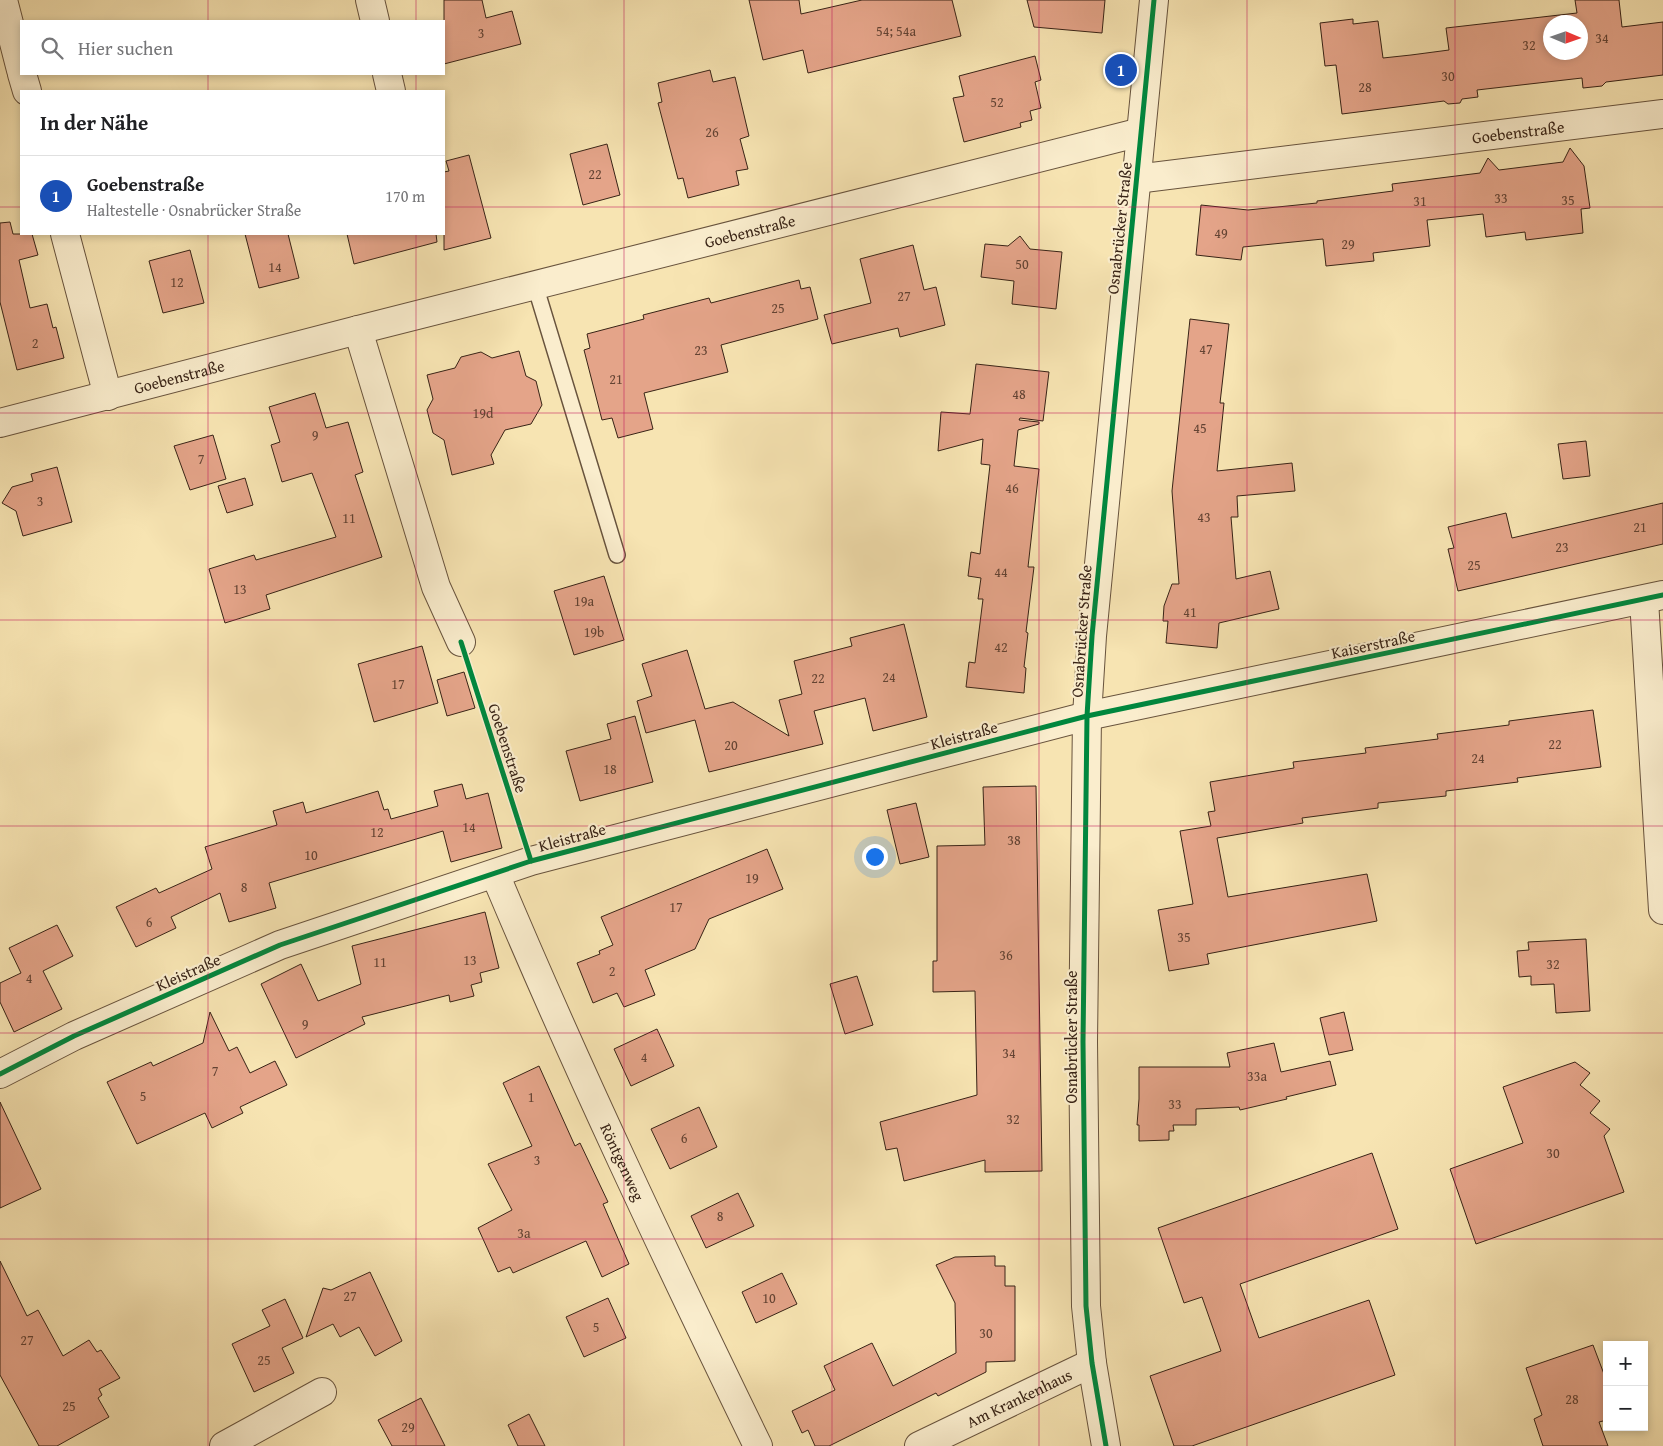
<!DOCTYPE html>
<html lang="de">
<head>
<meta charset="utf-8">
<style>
	body { margin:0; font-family:"Gentium Book Plus",serif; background:#f6f6f6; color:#202124 }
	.controls { position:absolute; right:15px; bottom:15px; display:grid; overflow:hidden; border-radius:0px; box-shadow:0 2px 8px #0003 }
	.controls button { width:45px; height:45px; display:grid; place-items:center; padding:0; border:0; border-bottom:1px solid #e0e0e0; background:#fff; color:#202124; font:25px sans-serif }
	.compass { position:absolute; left:1543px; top:15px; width:45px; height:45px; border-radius:50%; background:#fff; box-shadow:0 2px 8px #0003; rotate:92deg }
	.you { position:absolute; left:874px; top:856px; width:18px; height:18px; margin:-12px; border:4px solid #fff; border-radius:50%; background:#1a73e8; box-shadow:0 0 0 8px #1a73e833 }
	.badge { display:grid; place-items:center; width:32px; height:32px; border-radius:50%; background:#8f2418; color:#fff; font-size:16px; font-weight:700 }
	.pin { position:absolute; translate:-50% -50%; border:2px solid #fff; box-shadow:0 1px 5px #0006 }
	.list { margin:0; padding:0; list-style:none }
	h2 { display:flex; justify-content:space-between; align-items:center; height:65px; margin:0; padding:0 20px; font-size:21px }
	h2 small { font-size:16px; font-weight:400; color:#757577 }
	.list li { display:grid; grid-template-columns:32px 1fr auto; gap:15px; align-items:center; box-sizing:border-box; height:80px; padding:0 20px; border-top:1px solid #e0e0e0 }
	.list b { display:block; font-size:19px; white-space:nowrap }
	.list p { margin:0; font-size:16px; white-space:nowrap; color:#757577 }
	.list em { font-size:16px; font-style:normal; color:#757577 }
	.icon { flex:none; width:28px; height:28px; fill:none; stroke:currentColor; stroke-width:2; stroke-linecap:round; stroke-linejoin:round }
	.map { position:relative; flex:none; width:1663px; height:1446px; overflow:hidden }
	.search { position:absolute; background:#fff; box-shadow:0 2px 8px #0003; left:20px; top:20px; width:425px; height:55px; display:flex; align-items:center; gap:12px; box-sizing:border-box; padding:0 18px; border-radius:0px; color:#757577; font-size:19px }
	.panel { position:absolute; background:#fff; box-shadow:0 2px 8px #0003; left:20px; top:90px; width:425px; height:145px; border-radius:0px }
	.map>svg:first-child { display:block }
</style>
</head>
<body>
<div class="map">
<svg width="1663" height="1446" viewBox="0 0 1663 1446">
	<rect width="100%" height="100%" fill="#f7e4b2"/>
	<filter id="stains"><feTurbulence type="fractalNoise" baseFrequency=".004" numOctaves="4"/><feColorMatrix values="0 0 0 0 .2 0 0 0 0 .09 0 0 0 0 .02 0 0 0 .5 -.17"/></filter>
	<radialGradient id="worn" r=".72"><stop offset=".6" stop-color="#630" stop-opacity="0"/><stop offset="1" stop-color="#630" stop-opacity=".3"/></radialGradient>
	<g fill="#e4a489" stroke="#382316" fill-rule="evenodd">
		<polygon points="444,0 482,0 486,18 512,11 521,44 444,64"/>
		<polygon points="749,0 799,0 801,14 862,0 952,0 961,36 808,73 803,50 763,60"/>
		<polygon points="1027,0 1105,0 1102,33 1034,27"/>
		<path d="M1575,0H1619L1622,27L1663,22V75L1606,82L1602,86L1583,88L1582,78L1477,90L1478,97L1462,99L1460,103L1448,104L1444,101L1342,114L1336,65L1325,66L1320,23L1353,19V24L1378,21L1383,58L1411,55L1449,50L1446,28L1577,13ZM1550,22H1580V52H1550Z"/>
		<polygon points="1035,56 1041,80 1035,82 1041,108 1030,111 1032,120 1020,123 1021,127 964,142 953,98 964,96 959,76"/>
		<polygon points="710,70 713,82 735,77 749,136 740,139 748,169 736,171 739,185 688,198 683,178 678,179 658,103 662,102 658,83"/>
		<polygon points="607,144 620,195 583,205 570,154"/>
		<polygon points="1570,148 1584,166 1590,208 1581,209 1583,233 1526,240 1525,232 1486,237 1483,214 1427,220 1430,246 1373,253 1374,261 1326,266 1323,239 1243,247 1241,260 1196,255 1201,205 1248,210 1317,203 1317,201 1393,191 1392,184 1480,173 1488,158 1499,170 1563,162"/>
		<polygon points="469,155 491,238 444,250 444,172 449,171 446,161"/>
		<polygon points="10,222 13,234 32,234 38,255 19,260 30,308 47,304 53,328 56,327 64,358 17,370 0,302 0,223"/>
		<polygon points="245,234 288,234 299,278 259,288"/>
		<polygon points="347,234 436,234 437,242 354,264"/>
		<polygon points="1020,236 1030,249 1062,252 1056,309 1012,304 1014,281 981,277 985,244 1008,246"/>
		<polygon points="913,245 924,290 936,287 945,325 900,337 898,328 832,344 824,315 871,303 860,259"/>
		<polygon points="190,250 204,303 163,313 149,261"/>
		<polygon points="799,280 801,289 810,287 818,319 721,345 728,372 644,393 653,429 618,438 612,418 602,420 584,350 590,348 587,334 644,319 643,315 709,298 711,303"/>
		<polygon points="1190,319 1229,324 1220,403 1224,403 1217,471 1292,463 1295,491 1237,496 1238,517 1231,517 1236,579 1270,571 1279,609 1219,623 1217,648 1166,643 1168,621 1163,621 1164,606 1172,584 1179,584 1172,491"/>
		<polygon points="519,351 526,376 536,381 542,405 531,424 505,430 491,455 494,464 452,475 444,440 433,433 427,410 433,399 427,375 455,368 461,357 481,352 492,358"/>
		<polygon points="976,364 1049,372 1043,421 1020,418 1019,420 1039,422 1039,424 1018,430 1014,466 1039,469 1028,567 1034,567 1026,632 1028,633 1024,667 1026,668 1024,693 966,687 969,662 975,663 983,599 978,599 981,578 968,576 971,552 980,554 990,465 981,464 983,439 938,451 941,412 970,414"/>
		<polygon points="315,393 326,428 348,422 363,472 355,475 382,557 266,595 270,609 225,623 209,569 254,555 256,560 336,537 312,473 282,482 271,445 280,442 269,407"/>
		<polygon points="213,435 226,479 190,490 174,446"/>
		<polygon points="1586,441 1590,476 1563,479 1558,444"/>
		<polygon points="57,467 72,522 23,536 16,511 2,503 12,487 33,481 31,474"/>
		<polygon points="245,478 253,505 227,513 218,486"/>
		<polygon points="1663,503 1663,544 1458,591 1448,549 1454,548 1448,527 1506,513 1512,538"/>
		<polygon points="604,576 624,640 574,655 554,591"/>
		<polygon points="904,624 927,717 873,731 865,698 814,711 823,744 709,772 695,720 646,733 637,701 652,696 642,664 687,650 705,709 733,702 789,736 779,700 802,694 794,661 852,646 850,638"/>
		<polygon points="422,646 438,703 374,722 358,664"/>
		<polygon points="464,672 475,708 447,716 437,680"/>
		<polygon points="1593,710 1601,767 1517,778 1518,782 1446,791 1446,796 1378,803 1378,808 1302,818 1303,823 1217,838 1228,897 1367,874 1377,921 1207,954 1209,964 1169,971 1158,910 1193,904 1180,831 1211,826 1208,812 1215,811 1210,782 1294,768 1293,762 1366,753 1365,748 1438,739 1437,734 1509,725 1509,721"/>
		<polygon points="635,716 653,782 580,801 566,751 611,739 607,724"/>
		<polygon points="462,784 466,799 488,793 502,848 451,862 443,831 269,883 276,908 229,922 220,893 171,917 176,928 136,947 116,907 156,888 159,893 212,869 205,847 277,825 273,811 303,802 306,813 378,791 384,810 388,809 391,819 438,806 434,791"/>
		<polygon points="1036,786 1042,1171 985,1172 985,1160 904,1181 897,1148 886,1150 880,1122 977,1095 975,991 933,992 933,961 937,961 937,846 985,845 983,787"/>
		<polygon points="916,803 929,857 900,864 887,810"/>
		<polygon points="767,849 783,889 709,919 695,949 645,970 655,995 624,1007 617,993 593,1003 577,963 600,954 599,951 613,945 601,917"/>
		<polygon points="485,912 499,968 480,973 482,982 471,985 474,996 450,1002 449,995 362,1017 365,1024 296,1058 261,984 301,964 318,1001 361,984 352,946"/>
		<polygon points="57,925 73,956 43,971 62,1009 14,1032 0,1002 0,983 21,973 9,948"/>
		<polygon points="1586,939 1590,1011 1556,1013 1554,984 1531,985 1531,976 1519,977 1517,951 1529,950 1528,942"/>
		<polygon points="857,976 873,1025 845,1034 830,984"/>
		<polygon points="210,1012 229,1051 237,1047 250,1073 275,1061 287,1085 240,1107 243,1113 212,1128 205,1113 137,1144 107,1082 151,1062 153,1066 203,1043"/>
		<polygon points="1344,1012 1353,1050 1329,1055 1320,1018"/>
		<polygon points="657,1029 674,1066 631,1086 614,1049"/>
		<polygon points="1274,1043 1281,1072 1330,1061 1336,1085 1286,1097 1287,1099 1240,1110 1239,1107 1196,1109 1196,1125 1173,1125 1174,1131 1169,1131 1169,1140 1139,1141 1139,1125 1137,1125 1139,1099 1139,1067 1230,1067 1227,1053"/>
		<polygon points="1575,1062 1590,1073 1580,1085 1600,1101 1590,1113 1610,1129 1604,1136 1624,1192 1476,1244 1450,1169 1523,1143 1503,1087"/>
		<polygon points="539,1066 575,1146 580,1143 608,1202 603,1204 629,1264 602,1277 586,1241 513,1273 510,1267 498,1272 478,1228 512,1210 488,1164 532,1146 503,1083"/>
		<polygon points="0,1102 41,1189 0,1208"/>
		<polygon points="699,1107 717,1147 670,1169 651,1129"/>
		<polygon points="1372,1153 1398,1229 1240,1284 1259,1338 1369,1300 1395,1375 1192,1446 1174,1446 1150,1376 1221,1351 1202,1297 1184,1303 1158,1228"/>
		<polygon points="738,1193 754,1226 706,1248 691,1216"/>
		<polygon points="995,1256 995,1266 1005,1266 1005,1286 1015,1286 1015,1361 986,1362 986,1372 938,1396 936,1393 829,1446 815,1446 808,1430 802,1433 792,1411 835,1390 824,1366 872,1343 893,1386 956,1353 955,1303 936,1265 955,1257"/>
		<polygon points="0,1261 27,1316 38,1310 63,1356 89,1340 97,1352 101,1350 120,1378 99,1389 102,1395 98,1398 109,1417 57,1446 39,1446 0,1375"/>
		<polygon points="370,1272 402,1341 375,1356 359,1327 340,1337 333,1324 306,1337 323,1288 331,1290"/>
		<polygon points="782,1273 797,1304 756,1323 742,1292"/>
		<polygon points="608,1298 626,1338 584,1357 566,1317"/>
		<polygon points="285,1299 303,1338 282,1348 294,1373 254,1392 232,1344 270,1326 262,1310"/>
		<polygon points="1593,1345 1607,1382 1607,1420 1599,1422 1608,1446 1543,1446 1534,1419 1542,1415 1526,1368"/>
		<polygon points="421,1398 445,1446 392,1446 378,1420"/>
		<polygon points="529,1414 545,1446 518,1446 508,1425"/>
	</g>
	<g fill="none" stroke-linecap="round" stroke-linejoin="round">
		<g stroke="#68533d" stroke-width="18">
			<polyline id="service" points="535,285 617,555"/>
		</g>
		<g stroke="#68533d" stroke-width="30">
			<g id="minor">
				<polyline points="3,0 21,70"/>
				<polyline points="370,0 375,21"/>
				<polyline points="22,74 27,91"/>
				<polyline points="387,74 391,91"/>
				<path id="s1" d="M1136,179L1663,114"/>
				<polyline points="65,234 108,396"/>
				<polyline points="358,330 436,587 461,642"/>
				<path id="s2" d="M0,423L358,330L1141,132"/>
				<polyline points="1644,600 1663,910"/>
				<path id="s3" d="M495,874C576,1067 666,1257 758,1446"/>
				<polyline points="0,1074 74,1036 280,945 531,861 1087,716 1663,595"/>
				<polyline points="224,1446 322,1392"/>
				<path id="s4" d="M919,1446L1092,1363"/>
			</g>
		</g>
		<g stroke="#68533d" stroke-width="30">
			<polyline id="tertiary" points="1106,1446 1092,1363 1086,1306 1083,1042 1087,716 1092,636 1154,0"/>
		</g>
		<use href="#service" stroke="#faedcd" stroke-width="15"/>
		<use href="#minor" stroke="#faedcd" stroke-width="28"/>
		<use href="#tertiary" stroke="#faedcd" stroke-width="28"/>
		<g stroke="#faedcd" stroke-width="8">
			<g id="cycleway">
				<polyline points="461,642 531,861"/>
				<polyline points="0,1074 74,1036 280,945 531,861 1087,716 1663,595"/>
				<polyline points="1106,1446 1092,1363 1086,1306 1083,1042 1087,716 1092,636 1154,0"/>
			</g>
		</g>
		<use href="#cycleway" stroke="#00873e" stroke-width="5"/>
	</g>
	<path fill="none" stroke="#c2185b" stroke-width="1" stroke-opacity="0.55" d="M208,0V21M416,0V21M624,0V1446M832,0V1446M1039,0V1446M1247,0V1446M1455,0V1446M208,74V91M416,74V91M0,207H21M444,207H1663M208,234V1446M416,234V1446M0,413H1663M0,620H1663M0,826H1663M0,1033H1663M0,1239H1663"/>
	<g text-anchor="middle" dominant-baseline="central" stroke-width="4.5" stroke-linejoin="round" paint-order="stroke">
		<g font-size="14" fill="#634333">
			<text x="896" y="31">54; 54a</text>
			<text x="481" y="33">3</text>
			<text x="1602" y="38">34</text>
			<text x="1529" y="45">32</text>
			<text x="1448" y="76">30</text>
			<text x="1365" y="87">28</text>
			<text x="997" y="102">52</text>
			<text x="712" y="132">26</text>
			<text x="595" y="174">22</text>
			<text x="1501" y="198">33</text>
			<text x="1568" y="200">35</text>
			<text x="1420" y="201">31</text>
			<text x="1221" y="233">49</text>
			<text x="1348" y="244">29</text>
			<text x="1022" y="264">50</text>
			<text x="275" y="267">14</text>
			<text x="177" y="282">12</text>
			<text x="904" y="296">27</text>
			<text x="778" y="308">25</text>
			<text x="35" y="343">2</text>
			<text x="1206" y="349">47</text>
			<text x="701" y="350">23</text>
			<text x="616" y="379">21</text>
			<text x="1019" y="394">48</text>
			<text x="483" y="413">19d</text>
			<text x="1200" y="428">45</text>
			<text x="315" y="435">9</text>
			<text x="201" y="459">7</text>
			<text x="1012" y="488">46</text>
			<text x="40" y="501">3</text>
			<text x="1204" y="517">43</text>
			<text x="349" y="518">11</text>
			<text x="1640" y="527">21</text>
			<text x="1562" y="547">23</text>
			<text x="1474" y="565">25</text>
			<text x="1001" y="572">44</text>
			<text x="240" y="589">13</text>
			<text x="584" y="601">19a</text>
			<text x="1190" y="612">41</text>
			<text x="594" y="632">19b</text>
			<text x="1001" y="647">42</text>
			<text x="889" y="677">24</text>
			<text x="818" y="678">22</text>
			<text x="398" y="684">17</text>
			<text x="1555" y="744">22</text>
			<text x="731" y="745">20</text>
			<text x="1478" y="758">24</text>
			<text x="610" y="769">18</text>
			<text x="469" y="827">14</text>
			<text x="377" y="832">12</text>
			<text x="1014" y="840">38</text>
			<text x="311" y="855">10</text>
			<text x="752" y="878">19</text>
			<text x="244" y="887">8</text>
			<text x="676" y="907">17</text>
			<text x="149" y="922">6</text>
			<text x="1184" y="937">35</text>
			<text x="1006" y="955">36</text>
			<text x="470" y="960">13</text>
			<text x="380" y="962">11</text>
			<text x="1553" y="964">32</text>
			<text x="612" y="971">2</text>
			<text x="29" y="978">4</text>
			<text x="305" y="1024">9</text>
			<text x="1009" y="1053">34</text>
			<text x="644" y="1057">4</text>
			<text x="215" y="1071">7</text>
			<text x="1257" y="1076">33a</text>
			<text x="143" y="1096">5</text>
			<text x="531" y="1097">1</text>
			<text x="1175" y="1104">33</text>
			<text x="1013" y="1119">32</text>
			<text x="684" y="1138">6</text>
			<text x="1553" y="1153">30</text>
			<text x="537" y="1160">3</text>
			<text x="720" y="1216">8</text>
			<text x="524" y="1233">3a</text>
			<text x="350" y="1296">27</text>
			<text x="769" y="1298">10</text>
			<text x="596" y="1327">5</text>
			<text x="986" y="1333">30</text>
			<text x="27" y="1340">27</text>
			<text x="264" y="1360">25</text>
			<text x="1572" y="1399">28</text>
			<text x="69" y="1406">25</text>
			<text x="408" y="1427">29</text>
		</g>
		<g font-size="16" fill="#382316" stroke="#faedcd">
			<text stroke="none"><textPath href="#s1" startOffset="385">Goebenstraße</textPath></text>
			<text transform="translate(1119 228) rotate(-84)">Osnabrücker Straße</text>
			<text stroke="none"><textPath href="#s2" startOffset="774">Goebenstraße</textPath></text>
			<text stroke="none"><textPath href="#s2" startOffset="185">Goebenstraße</textPath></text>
			<text transform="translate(1081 631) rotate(-86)">Osnabrücker Straße</text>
			<text transform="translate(1373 644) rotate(-12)">Kaiserstraße</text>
			<text transform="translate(964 735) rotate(-15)">Kleistraße</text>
			<text transform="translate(508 748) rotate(72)">Goebenstraße</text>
			<text transform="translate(572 837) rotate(-15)">Kleistraße</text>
			<text transform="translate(188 972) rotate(-24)">Kleistraße</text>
			<text transform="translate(1071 1037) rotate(-90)">Osnabrücker Straße</text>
			<text stroke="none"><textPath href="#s3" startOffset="315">Röntgenweg</textPath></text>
			<text stroke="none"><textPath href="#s4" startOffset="111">Am Krankenhaus</textPath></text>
		</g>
	</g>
	<rect width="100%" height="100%" filter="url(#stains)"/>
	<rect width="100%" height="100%" fill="url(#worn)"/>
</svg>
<div class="controls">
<button>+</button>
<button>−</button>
</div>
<svg class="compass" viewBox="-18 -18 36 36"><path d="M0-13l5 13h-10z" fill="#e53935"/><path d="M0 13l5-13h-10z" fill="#757577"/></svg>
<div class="you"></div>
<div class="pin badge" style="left:1121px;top:70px;background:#1a4fb4">1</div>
<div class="search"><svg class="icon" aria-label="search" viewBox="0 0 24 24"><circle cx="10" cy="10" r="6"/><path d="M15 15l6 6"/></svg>Hier suchen</div>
<section class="panel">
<h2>In der Nähe<small></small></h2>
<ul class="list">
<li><span class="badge" style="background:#1a4fb4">1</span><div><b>Goebenstraße</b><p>Haltestelle · Osnabrücker Straße</p></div><em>170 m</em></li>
</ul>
</section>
</div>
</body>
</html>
